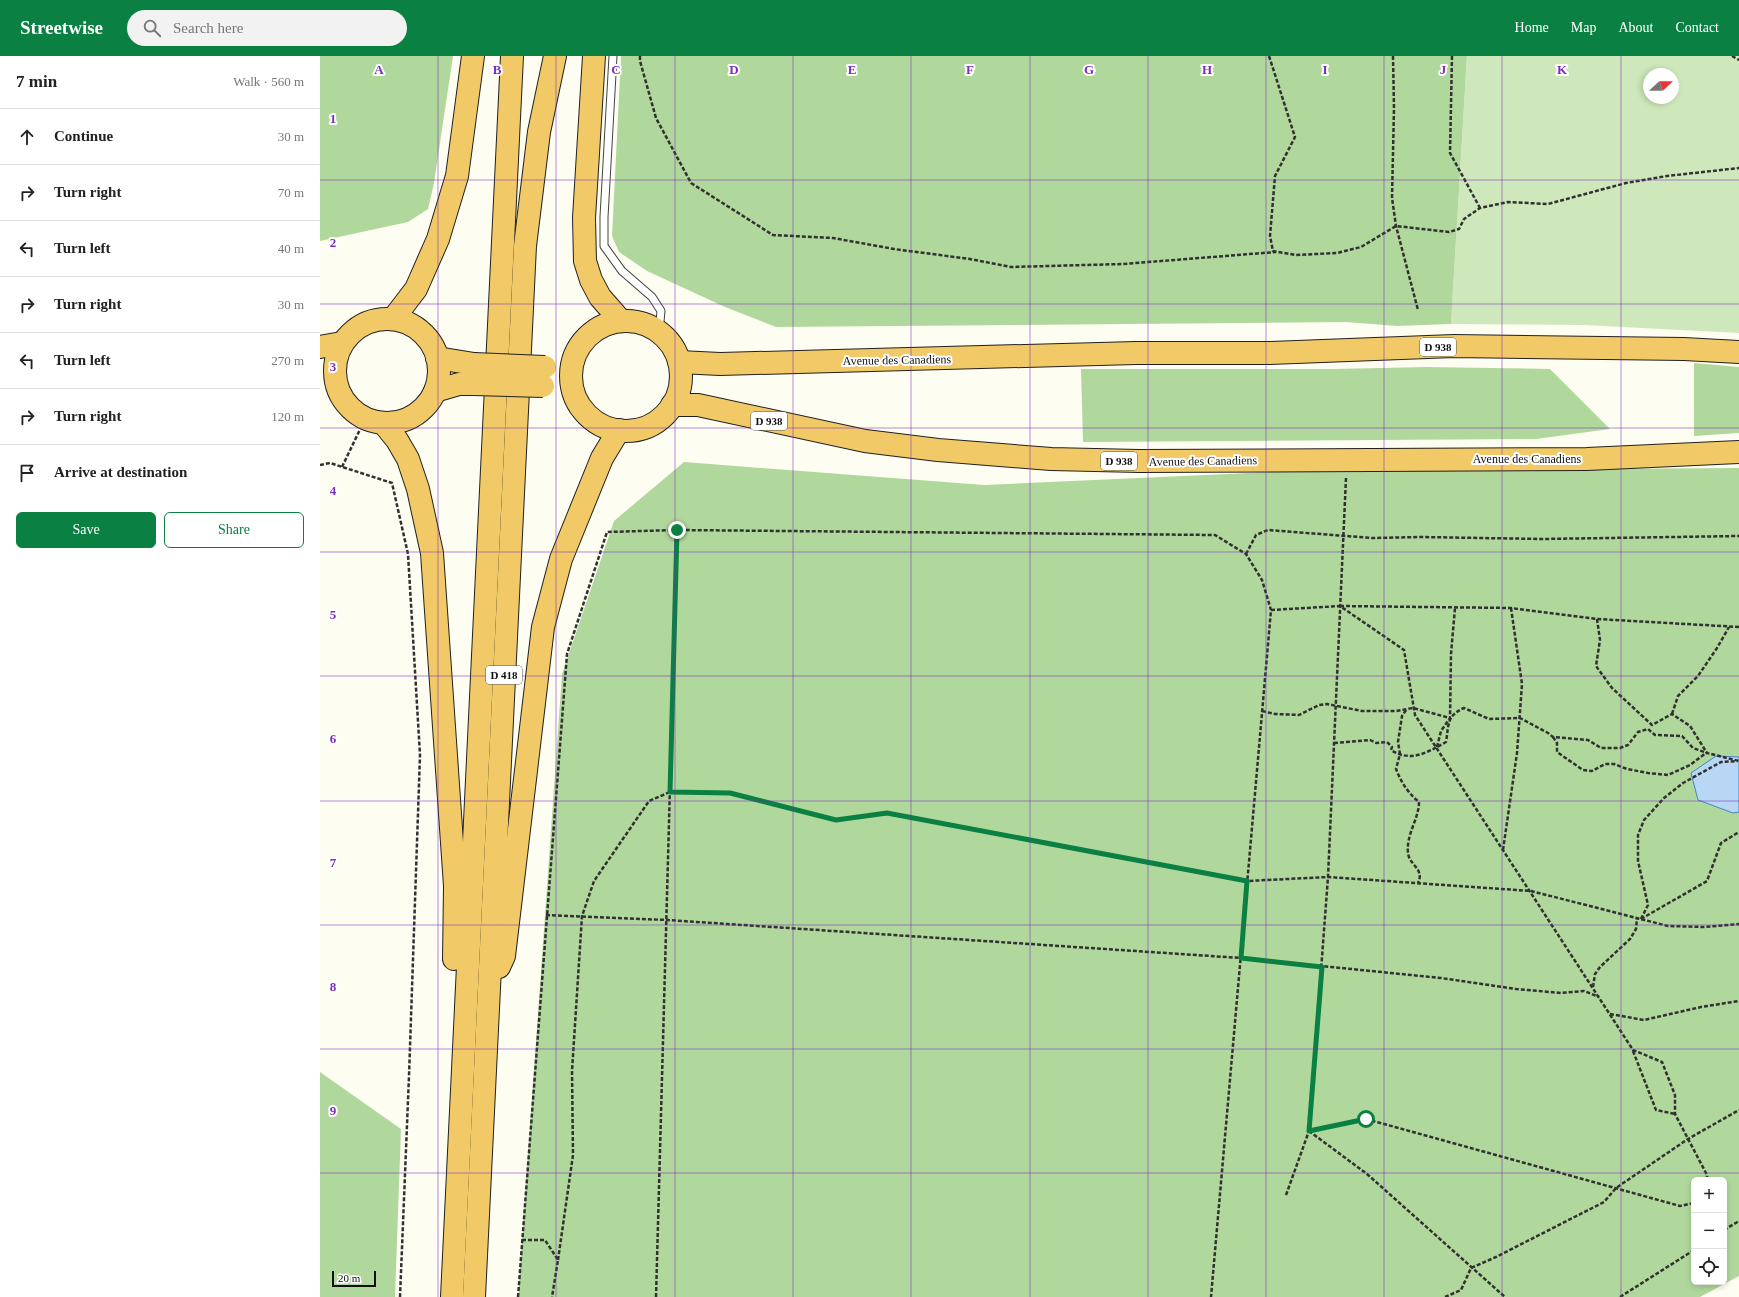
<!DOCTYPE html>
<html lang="en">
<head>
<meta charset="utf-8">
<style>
	body { margin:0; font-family:"Times New Roman",serif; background:#f2f2f2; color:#222 }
	.controls { position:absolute; right:12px; bottom:12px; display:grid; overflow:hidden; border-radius:6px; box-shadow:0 2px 6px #0003 }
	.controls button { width:36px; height:36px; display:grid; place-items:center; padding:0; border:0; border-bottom:1px solid #e0e0e0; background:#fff; color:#222; font:20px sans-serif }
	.compass { position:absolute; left:1323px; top:12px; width:36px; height:36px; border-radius:50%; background:#fff; box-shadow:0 2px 6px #0003; rotate:68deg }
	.scale { position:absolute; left:12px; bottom:10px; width:44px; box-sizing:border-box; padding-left:4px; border:2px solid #0f0f0f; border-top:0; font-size:11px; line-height:14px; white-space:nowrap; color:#0f0f0f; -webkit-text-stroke:3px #fff; paint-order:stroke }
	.stop { position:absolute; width:12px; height:12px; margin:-9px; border:3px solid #0b8043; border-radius:50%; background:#fff }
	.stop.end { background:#0b8043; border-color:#fff; box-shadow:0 1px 4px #0008 }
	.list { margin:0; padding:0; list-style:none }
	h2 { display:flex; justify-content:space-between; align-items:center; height:52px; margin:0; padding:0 16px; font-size:17px }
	h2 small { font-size:13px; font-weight:400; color:#767676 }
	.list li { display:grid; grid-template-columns:26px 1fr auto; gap:12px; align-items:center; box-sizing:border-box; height:56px; padding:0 16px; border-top:1px solid #e0e0e0 }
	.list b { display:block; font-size:15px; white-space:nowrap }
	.list em { font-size:13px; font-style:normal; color:#767676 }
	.actions { display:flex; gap:8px; padding:12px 16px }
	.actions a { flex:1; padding:9px 0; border:1px solid #0b8043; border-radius:6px; text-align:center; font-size:14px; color:#0b8043 }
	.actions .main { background:#0b8043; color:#fff }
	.icon { flex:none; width:22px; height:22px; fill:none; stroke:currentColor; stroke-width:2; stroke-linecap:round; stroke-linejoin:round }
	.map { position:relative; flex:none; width:1419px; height:1241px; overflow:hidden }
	header { display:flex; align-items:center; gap:24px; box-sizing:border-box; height:56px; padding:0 20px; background:#0b8043; color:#fff }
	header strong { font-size:19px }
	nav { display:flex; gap:22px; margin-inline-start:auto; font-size:14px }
	.search { width:280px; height:36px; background:#f2f2f2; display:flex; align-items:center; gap:10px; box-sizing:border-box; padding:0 14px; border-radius:22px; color:#767676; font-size:15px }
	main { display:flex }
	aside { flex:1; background:#fff }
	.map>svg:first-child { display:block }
</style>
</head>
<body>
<header>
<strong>Streetwise</strong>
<div class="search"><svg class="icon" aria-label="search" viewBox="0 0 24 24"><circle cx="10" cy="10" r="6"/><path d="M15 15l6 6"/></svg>Search here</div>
<nav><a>Home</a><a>Map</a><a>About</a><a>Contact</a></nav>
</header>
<main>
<aside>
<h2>7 min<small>Walk · 560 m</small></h2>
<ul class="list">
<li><svg class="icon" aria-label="ahead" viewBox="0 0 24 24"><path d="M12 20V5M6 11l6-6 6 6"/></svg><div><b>Continue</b></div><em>30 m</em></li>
<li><svg class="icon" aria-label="right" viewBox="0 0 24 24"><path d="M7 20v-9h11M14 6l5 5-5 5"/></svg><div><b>Turn right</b></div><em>70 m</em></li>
<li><svg class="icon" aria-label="left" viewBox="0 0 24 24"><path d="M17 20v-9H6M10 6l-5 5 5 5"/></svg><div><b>Turn left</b></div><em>40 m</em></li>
<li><svg class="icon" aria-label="right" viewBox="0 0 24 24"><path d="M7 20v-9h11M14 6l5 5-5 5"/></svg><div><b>Turn right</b></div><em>30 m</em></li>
<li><svg class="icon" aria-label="left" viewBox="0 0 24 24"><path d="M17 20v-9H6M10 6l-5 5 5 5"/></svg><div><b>Turn left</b></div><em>270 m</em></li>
<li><svg class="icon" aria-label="right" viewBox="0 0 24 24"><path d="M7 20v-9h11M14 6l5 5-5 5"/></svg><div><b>Turn right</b></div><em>120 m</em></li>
<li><svg class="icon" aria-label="arrive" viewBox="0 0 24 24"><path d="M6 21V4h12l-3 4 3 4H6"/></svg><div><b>Arrive at destination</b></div></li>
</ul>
<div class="actions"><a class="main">Save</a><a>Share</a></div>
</aside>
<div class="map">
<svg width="1419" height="1241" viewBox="0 0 1419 1241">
	<rect width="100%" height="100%" fill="#fefdf2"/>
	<path fill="#cee8bc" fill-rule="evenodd" d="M1147,0H1419V277L1264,269L1131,268ZM1329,18H1353V42H1329Z"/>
	<g fill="#b1d89c" fill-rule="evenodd">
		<polygon points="0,0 133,0 114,127 108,153 88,166 0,185"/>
		<polygon points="301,0 1147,0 1131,268 1077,270 1026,266 456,271 405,251 327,215 299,196 292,180"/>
		<polygon points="1374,307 1419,311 1419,377 1374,380"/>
		<polygon points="1107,311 1230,313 1290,373 1216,383 763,386 761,313 1014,313"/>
		<path d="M364,406L664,429L975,415L1419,412V1220L1380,1241H198L242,618L294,465ZM1374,1124H1404V1226H1374Z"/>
		<polygon points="0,1016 81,1073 75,1241 0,1241"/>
	</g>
	<polygon fill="#b8d7f4" stroke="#4284c8" points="1396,700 1419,701 1419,756 1413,757 1378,744 1371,717"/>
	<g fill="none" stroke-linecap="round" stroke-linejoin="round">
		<g stroke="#424242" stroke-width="9">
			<polyline id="service" points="293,0 284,161 284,190 302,215 332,241 341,255 339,276"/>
		</g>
		<g stroke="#202020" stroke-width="24">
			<g id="trunk">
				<polyline points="274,0 264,162 265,205 271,224 280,241 301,265"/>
				<circle cx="67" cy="315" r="52"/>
				<polyline points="73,263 96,233 118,183 137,120 153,0"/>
				<circle cx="306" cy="320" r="55"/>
				<polyline points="0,291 22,287"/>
				<polyline points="117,302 154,308"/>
				<polyline points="359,306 400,308 816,297 949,297 1134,290 1364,293 1419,296"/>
				<polyline points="115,335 139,328 153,328"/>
				<polyline points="352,349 378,349 545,385 618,394 731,403 819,405 1267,403 1419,396"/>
				<polyline points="64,368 77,384 88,403 98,433 112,497 135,830 134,903"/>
				<polyline points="179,911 184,900 223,571 241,503 282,402 299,374"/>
				<polyline points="132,1241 192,0"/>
				<polyline points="154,1241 205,190 219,76 235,0"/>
			</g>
		</g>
		<g stroke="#313131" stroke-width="2.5" stroke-dasharray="4 2" stroke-linecap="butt">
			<polyline points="320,0 320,5 336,62 371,127 453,179 513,182 574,193 650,203 691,211 803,208 956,196"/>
			<polyline points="949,0 975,81 955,120 950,180 953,195 976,199 1017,197 1041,191 1076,170 1129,176 1139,173 1144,163 1160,152 1188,146 1228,148 1306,127 1347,120 1419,112"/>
			<polyline points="1073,0 1074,52 1072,142 1076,170 1098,254"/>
			<polyline points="1132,0 1130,97 1160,152"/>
			<polyline points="1412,0 1419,4"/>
			<polyline points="0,409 10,407 72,427 88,498 100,699 89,1020 80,1241"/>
			<polyline points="22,411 45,363"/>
			<polyline points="1026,422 1008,821 989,1075 1047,1118 1185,1241"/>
			<polyline points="926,498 936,479 948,474 1052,482 1101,481 1222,483 1419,480"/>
			<polyline points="1020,550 1191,552 1277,563 1419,571"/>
			<polyline points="951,554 1020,550 1084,594 1095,659 1313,994 1342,1006 1355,1039 1355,1058 1387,1119 1387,1124"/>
			<polyline points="1277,563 1280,584 1276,610 1292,632 1332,669 1352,658 1370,670 1387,697 1419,705"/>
			<path d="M1086,654L1082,660L1078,686L1080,698L1076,713C1081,726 1088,737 1099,746C1099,763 1086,778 1088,797C1089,809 1105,813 1098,827"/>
			<polyline points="942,655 955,658 979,659 999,649 1007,648 1042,655 1076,655 1093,652 1130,662"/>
			<polyline points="1352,658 1358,640 1378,620 1397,592 1409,571"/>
			<polyline points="1233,681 1237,687 1237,696 1263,714 1272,715 1285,708 1294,708 1307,713 1328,717 1348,719 1370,709 1386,697"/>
			<path d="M1014,687L1050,684L1056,687L1067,686L1072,691L1071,694C1091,707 1108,696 1126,686C1129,669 1126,660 1144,652L1169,663L1200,662L1228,677L1233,681L1268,684L1281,692H1300L1308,689L1318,676L1328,673L1335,679L1362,680L1373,692L1387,697"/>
			<polyline points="1117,691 1121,675 1130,662 1131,598 1135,552"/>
			<polyline points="1183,794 1197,697 1202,628 1191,552"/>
			<polyline points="226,859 347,864 921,902 1121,922 1196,933 1241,937 1264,935 1279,941"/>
			<polyline points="1321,863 1328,849 1318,805 1318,779 1324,764 1344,742 1363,727 1401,706 1418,705"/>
			<polyline points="1321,863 1387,825 1401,787 1419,776"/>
			<polyline points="1273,931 1275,918 1280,911 1310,883 1316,873 1317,862"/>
			<polyline points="1290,958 1324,964 1381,951 1419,945"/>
			<polyline points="1313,995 1336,1054 1355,1058"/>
			<polyline points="966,1139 989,1075 1046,1063 1360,1150 1374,1147"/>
			<polyline points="1404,1174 1419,1165"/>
			<polyline points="202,1184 225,1184 238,1204 232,1241"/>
			<polyline points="238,1204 253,1099 252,1015 262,860 274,825 329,745 350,736 410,737 515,764 567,757 927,825 1008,821 1211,835 1348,870 1384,871 1419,868"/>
			<polyline points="198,1241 247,598 287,476 357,474 895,479 926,498 942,524 951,554 891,1241"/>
			<polyline points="336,1241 357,474"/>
			<polyline points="1125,1241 1141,1234 1151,1212 1176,1201 1284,1146 1296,1132 1368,1083 1419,1054"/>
			<polyline points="1300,1241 1374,1194"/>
		</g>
		<use href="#service" stroke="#fff" stroke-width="7"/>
		<use href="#trunk" stroke="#f1c966" stroke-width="22"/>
		<g stroke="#202020" stroke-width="24" stroke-linecap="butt">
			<g id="trunk-bridge">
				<polyline points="154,308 225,311"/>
				<polyline points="153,328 223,330"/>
			</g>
		</g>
		<use href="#trunk-bridge" stroke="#f1c966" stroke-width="22"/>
	</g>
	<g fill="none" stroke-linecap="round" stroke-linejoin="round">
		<polyline stroke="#0b8043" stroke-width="5" points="357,474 350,736 410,737 516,764 567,757 927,825 921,902 1002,911 989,1075 1046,1063"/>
	</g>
	<path fill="none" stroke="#7b2cbf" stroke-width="1" stroke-opacity="0.55" d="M118,0V1241M236,0V1241M355,0V1241M473,0V1241M591,0V1241M710,0V1241M828,0V1241M946,0V1241M1064,0V1241M1182,0V1241M1301,0V1241M0,124H1419M0,248H1419M0,372H1419M0,496H1419M0,620H1419M0,745H1419M0,869H1419M0,993H1419M0,1117H1419"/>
	<g text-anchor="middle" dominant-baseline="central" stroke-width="4" stroke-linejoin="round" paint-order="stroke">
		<g fill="#fff" stroke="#575757" stroke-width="1">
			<rect x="1100" y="282" width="36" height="18" rx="3"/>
			<rect x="431" y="356" width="36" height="18" rx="3"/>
			<rect x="781" y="396" width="36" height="18" rx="3"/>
			<rect x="166" y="610" width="36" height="18" rx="3"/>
		</g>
		<g font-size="11" font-weight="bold" fill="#0f0f0f">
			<text x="1118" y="291">D 938</text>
			<text x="449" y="365">D 938</text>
			<text x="799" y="405">D 938</text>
			<text x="184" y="619">D 418</text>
		</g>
		<g font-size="12" fill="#0f0f0f" stroke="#fff">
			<text transform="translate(577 304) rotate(-1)">Avenue des Canadiens</text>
			<text x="1207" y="403">Avenue des Canadiens</text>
			<text transform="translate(883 405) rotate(-1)">Avenue des Canadiens</text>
		</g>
	</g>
	<g font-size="13" text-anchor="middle" font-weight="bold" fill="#7b2cbf" stroke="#fff" stroke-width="4" stroke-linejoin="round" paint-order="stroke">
		<text x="59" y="18">A</text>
		<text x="177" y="18">B</text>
		<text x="296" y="18">C</text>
		<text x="414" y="18">D</text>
		<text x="532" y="18">E</text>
		<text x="650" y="18">F</text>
		<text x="769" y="18">G</text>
		<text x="887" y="18">H</text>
		<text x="1005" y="18">I</text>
		<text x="1123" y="18">J</text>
		<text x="1242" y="18">K</text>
		<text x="13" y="67">1</text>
		<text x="13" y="191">2</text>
		<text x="13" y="315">3</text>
		<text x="13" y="439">4</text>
		<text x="13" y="563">5</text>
		<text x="13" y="687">6</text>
		<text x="13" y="811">7</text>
		<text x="13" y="935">8</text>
		<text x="13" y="1059">9</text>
	</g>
</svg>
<div class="controls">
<button>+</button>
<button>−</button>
<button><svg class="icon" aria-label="locate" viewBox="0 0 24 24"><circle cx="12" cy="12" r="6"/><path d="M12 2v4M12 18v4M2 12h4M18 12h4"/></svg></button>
</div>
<svg class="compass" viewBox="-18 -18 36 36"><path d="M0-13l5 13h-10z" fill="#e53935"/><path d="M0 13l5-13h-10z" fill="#767676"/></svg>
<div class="scale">20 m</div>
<div class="stop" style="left:1046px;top:1063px"></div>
<div class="stop end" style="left:357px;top:474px"></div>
</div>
</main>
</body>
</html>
